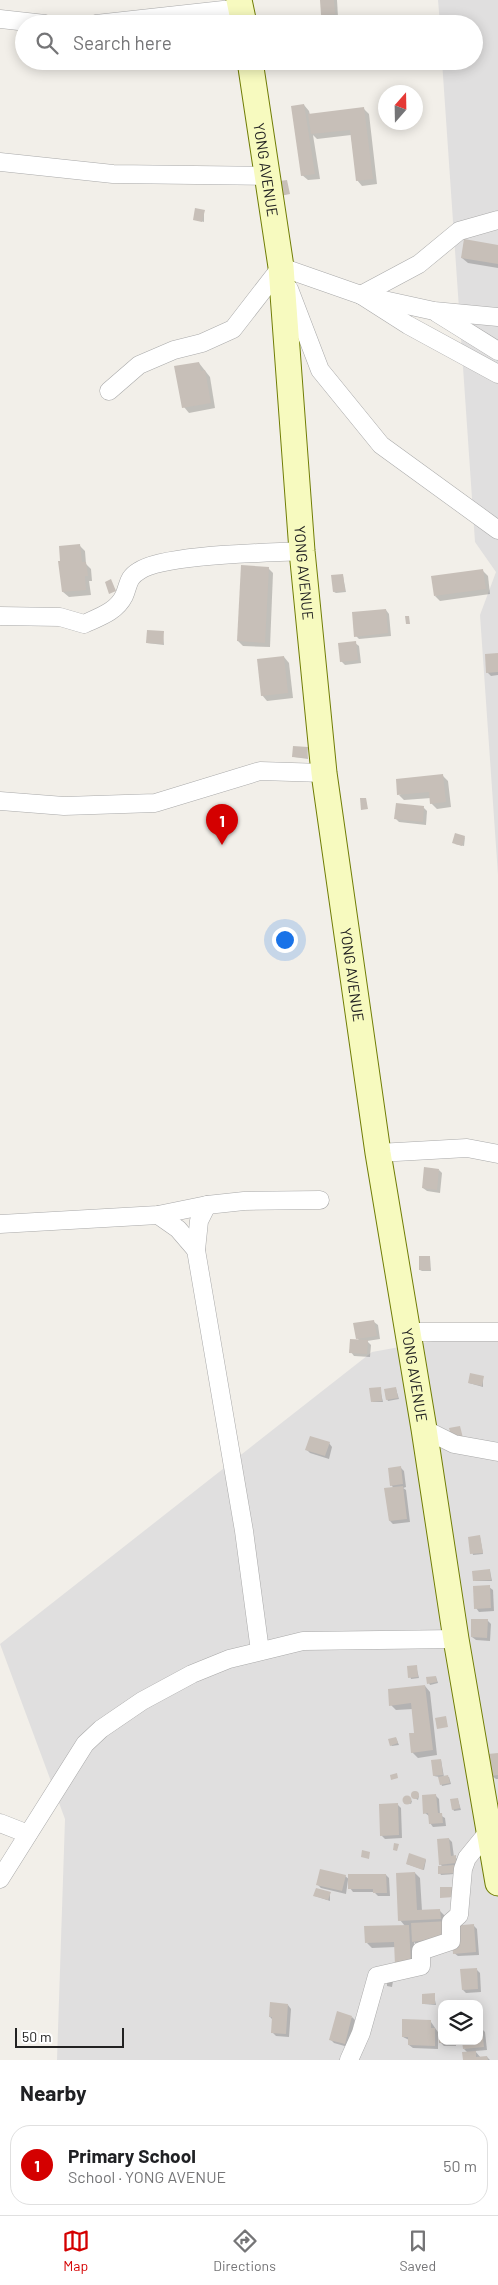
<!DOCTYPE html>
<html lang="en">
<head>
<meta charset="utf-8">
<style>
	body { margin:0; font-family:Barlow,sans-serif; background:#f2f2f2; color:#202124 }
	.controls { position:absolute; right:15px; bottom:15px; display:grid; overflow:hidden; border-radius:10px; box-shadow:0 2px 12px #0003 }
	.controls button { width:45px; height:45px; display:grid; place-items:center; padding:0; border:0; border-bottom:1px solid #e0e0e0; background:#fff; color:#202124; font:25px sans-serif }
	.compass { position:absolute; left:378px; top:85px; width:45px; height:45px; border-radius:50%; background:#fff; box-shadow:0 2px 12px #0003; rotate:20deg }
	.scale { position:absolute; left:15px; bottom:12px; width:109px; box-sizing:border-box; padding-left:5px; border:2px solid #222; border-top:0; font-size:14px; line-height:18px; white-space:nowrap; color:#222; -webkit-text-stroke:4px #fff; paint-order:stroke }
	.you { position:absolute; left:284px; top:939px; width:18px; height:18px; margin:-12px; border:4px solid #fff; border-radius:50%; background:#1a73e8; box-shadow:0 0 0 8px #1a73e833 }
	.badge { display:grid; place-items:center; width:32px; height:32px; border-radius:50%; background:#d40000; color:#fff; font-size:16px; font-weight:700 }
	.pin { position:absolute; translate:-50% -41px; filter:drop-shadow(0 1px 2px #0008) }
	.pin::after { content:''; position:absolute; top:26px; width:18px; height:15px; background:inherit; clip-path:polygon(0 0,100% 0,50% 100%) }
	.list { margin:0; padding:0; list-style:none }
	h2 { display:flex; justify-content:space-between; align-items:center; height:65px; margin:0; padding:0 20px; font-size:21px }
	h2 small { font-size:16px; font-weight:400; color:#757577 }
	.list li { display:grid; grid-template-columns:32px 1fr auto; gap:15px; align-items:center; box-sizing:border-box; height:80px; margin:0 10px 10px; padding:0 10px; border:1px solid #e0e0e0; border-radius:20px }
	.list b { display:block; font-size:19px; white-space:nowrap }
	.list p { margin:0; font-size:16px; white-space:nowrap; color:#757577 }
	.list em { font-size:16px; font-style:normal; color:#757577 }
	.icon { flex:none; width:28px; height:28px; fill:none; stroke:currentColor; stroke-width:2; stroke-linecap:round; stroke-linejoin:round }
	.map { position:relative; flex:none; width:498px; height:2060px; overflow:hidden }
	.search { position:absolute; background:#fff; box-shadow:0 2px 12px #0003; left:15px; right:15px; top:15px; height:55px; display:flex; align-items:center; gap:12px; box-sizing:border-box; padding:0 18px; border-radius:28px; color:#757577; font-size:19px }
	.sheet { height:155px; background:#fff }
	nav { display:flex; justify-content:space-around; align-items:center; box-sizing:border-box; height:70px; border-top:1px solid #e0e0e0; background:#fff; font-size:14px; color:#757577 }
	nav a { display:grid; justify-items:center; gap:2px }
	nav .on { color:#d40000 }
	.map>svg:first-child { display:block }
</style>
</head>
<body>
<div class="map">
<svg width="498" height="2060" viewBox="0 0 498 2060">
	<rect width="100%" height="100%" fill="#f2efe9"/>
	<g fill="#e0dfdf" fill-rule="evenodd">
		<polygon points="438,0 498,0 498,875 480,615 496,572 475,542 442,61 474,61 474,24 440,24"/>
		<path d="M488,1331L498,1332V2060H57L65,1819L0,1644L372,1352ZM442,2004H479V2041H442Z"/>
	</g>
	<g fill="#0003">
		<polygon points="321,0 337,0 338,17 326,18 322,15"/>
		<polygon points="304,105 309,111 310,115 364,109 369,114 377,184 362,186 357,180 351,135 317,139 313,135 320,179 308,180 302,175"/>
		<polygon points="204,211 204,222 194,219"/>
		<polygon points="498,246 498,268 468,263 462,258"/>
		<polygon points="199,363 210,377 215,408 189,413 184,407"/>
		<polygon points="80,546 85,551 86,564 91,569 92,581 89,581 91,595 69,597 63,592"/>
		<polygon points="268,568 273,573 270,647 243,646 238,641"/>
		<polygon points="482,570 488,576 490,594 440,601 435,596"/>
		<polygon points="343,576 346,592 336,593 334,592"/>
		<polygon points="386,610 389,614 391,636 359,639 356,636"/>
		<polygon points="163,633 164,645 147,643"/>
		<polygon points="355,643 359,646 361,663 345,665 341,661"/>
		<polygon points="498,655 498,675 491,676 487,672"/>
		<polygon points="284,657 289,663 293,698 267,701 262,695"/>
		<polygon points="307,748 308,759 294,757"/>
		<polygon points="443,776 448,781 451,807 437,809 431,803 431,798 404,800 399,795"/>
		<polygon points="424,808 427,811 426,825 399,822 395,818"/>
		<polygon points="465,837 464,846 455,844"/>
		<polygon points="439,1170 442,1173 440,1193 427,1191 423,1188"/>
		<polygon points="430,1257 431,1271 422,1271 420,1270"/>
		<polygon points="374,1322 378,1325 380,1339 367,1341 371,1345 370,1357 354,1356 351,1352 360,1341 357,1338"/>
		<polygon points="483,1377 483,1387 469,1383"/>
		<polygon points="380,1389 383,1402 373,1402 372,1401"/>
		<polygon points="396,1389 399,1399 388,1401 387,1399"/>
		<polygon points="329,1443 332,1447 329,1459 310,1453 307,1450"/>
		<polygon points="401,1468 404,1471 406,1487 403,1488 406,1490 410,1522 393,1524 390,1521 394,1488 391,1485"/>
		<polygon points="480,1537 483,1554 473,1555 470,1538"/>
		<polygon points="490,1571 492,1581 474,1581"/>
		<polygon points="489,1587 493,1590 494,1611 479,1612 476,1608"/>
		<polygon points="487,1620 491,1624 490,1641 476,1640 472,1637"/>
		<polygon points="416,1666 419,1678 411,1679 408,1667"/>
		<polygon points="436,1677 438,1683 430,1685 429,1683"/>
		<polygon points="425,1686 430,1692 437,1755 418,1758 412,1752 416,1734 413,1709 396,1710 391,1705"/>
		<polygon points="396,1738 399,1745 392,1746 391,1745"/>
		<polygon points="498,1754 498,1779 496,1779 492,1776"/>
		<polygon points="441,1760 444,1777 449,1777 451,1784 442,1786 439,1777 434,1776"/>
		<polygon points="413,1794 419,1796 418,1800 413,1797"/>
		<polygon points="435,1795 439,1799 440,1815 445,1818 446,1826 433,1827 430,1823 429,1816 425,1813"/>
		<polygon points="406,1797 412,1801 411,1804 404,1801"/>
		<polygon points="458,1800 461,1810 454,1811 453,1809"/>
		<polygon points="397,1804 401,1808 402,1838 385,1839 381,1835"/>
		<polygon points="449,1839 452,1842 454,1857 459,1860 455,1874 441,1875 440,1873 443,1867 440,1864"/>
		<polygon points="426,1860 424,1870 407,1864"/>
		<polygon points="415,1873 420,1878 422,1911 439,1910 445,1916 445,1923 453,1927 473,1925 477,1929 479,1955 458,1956 454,1953 453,1940 417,1945 414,1942 416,1969 396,1947 372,1948 367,1943 405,1926 400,1920"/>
		<polygon points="386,1875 389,1878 390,1896 378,1896 374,1892 353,1892 350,1888 348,1880 346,1894 321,1888 318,1885 345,1876 350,1880"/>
		<polygon points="330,1893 330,1901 315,1896"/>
		<polygon points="476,1969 480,1973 481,1992 466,1993 463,1990"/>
		<polygon points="387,1980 393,1981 392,1987 387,1986"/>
		<polygon points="434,1995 436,2005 424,2004"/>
		<polygon points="288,2005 291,2009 289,2037 276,2036 272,2032 273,2020 270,2017"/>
		<polygon points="352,2017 355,2020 348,2047 334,2043 331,2040"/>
		<polygon points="431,2022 440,2035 438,2035 438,2049 413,2048 409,2045 409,2040 403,2037"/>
		<polygon points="482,2029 485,2032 487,2050 475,2051 481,2058 487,2057 490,2060 460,2060 464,2060 468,2053 464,2049 479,2041"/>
		<polygon points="442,2041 456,2041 456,2046 444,2046 441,2043"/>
	</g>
	<g fill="#c7bfb8">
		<polygon points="320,0 334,0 335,14 321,15"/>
		<polygon points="304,104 315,174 301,176 291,106"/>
		<polygon points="364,107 373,179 356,181 350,130 311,134 308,114"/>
		<polygon points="287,180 290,194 275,197 272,182"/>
		<polygon points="195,208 205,210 202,222 193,220"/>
		<polygon points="464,239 498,245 498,264 461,258"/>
		<polygon points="199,362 201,371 205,370 211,403 182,408 174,366"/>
		<polygon points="80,544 82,562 86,562 88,576 85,576 86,590 62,592 58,561 60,561 59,546"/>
		<polygon points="241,565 269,567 265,643 237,641"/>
		<polygon points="483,569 486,589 434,596 431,576"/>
		<polygon points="343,574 345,591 333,592 331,575"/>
		<polygon points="111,579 116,591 109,594 105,582"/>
		<polygon points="386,609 388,633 354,637 352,612"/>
		<polygon points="405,616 409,616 410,624 406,624"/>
		<polygon points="147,630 164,631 163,644 146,643"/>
		<polygon points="356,641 358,660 340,662 338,643"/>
		<polygon points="498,653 498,672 486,673 485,654"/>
		<polygon points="284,656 288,693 261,696 257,659"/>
		<polygon points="293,746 308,747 307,758 292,757"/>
		<polygon points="443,774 446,802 430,804 429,792 397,795 396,779"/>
		<polygon points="360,798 366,798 368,809 361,810"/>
		<polygon points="396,803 424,806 423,822 394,819"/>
		<polygon points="455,833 465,836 462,846 452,843"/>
		<polygon points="424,1167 439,1169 437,1190 422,1188"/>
		<rect x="419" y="1256" width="11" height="14"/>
		<polygon points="374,1320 377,1336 356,1339 353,1323"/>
		<polygon points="350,1339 368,1340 367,1354 349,1353"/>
		<polygon points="470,1373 484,1376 482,1386 468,1383"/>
		<polygon points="381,1387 382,1401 371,1402 369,1388"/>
		<polygon points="396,1387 398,1398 386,1400 384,1389"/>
		<polygon points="460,1426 463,1438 452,1440 449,1428"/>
		<polygon points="310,1436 330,1442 325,1456 305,1450"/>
		<polygon points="401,1466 403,1484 390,1486 388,1468"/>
		<polygon points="403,1486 407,1519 389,1521 384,1488"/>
		<polygon points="480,1535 483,1553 470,1554 468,1537"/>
		<polygon points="490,1569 491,1580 473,1581 472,1571"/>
		<polygon points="490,1585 491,1608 474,1609 473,1586"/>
		<polygon points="471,1619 488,1619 487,1638 471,1637"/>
		<polygon points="417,1665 418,1677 408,1678 407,1666"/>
		<polygon points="436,1676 437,1682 427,1684 426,1677"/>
		<polygon points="425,1685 433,1750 411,1753 409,1733 414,1733 411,1703 389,1706 388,1689"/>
		<polygon points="446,1716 448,1727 437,1729 435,1718"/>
		<polygon points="396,1737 398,1743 390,1746 388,1739"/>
		<polygon points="498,1753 498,1775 491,1776 488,1754"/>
		<polygon points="441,1759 443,1775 433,1776 431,1760"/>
		<polygon points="397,1773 398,1778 391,1780 390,1775"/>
		<polygon points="448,1775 450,1783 440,1785 438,1777"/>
		<circle cx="415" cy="1795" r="4"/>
		<polygon points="436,1794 438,1813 442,1813 443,1823 429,1824 428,1813 423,1814 422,1795"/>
		<circle cx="407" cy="1800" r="4.5"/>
		<polygon points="458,1798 460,1808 452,1810 450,1799"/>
		<polygon points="398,1803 399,1835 380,1836 379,1804"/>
		<polygon points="449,1838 451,1856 456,1855 456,1863 439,1865 437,1839"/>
		<polygon points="394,1843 399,1844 397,1851 393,1850"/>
		<polygon points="362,1850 370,1852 369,1859 361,1857"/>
		<polygon points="409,1853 426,1859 423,1870 406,1864"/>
		<polygon points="455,1865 456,1873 438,1874 438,1866"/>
		<polygon points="320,1869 346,1875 342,1891 316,1885"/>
		<polygon points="415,1872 417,1910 440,1909 441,1919 398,1921 396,1873"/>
		<polygon points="348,1874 386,1874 387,1893 373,1893 373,1889 348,1889"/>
		<polygon points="440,1887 454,1887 454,1897 440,1898"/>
		<polygon points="316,1888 331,1892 328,1900 313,1896"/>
		<polygon points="449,1921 450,1937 412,1942 411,1923"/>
		<polygon points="474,1924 476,1952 453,1954 451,1926"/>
		<polygon points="409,1925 411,1964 395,1965 394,1942 365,1943 364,1926"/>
		<polygon points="477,1968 478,1989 462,1990 460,1969"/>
		<polygon points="435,1993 435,2004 422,2004 422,1994"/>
		<polygon points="270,2002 288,2004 286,2034 271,2033 272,2017 269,2017"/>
		<polygon points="337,2011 352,2016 345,2044 329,2040"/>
		<polygon points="402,2019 431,2020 431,2028 435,2028 435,2046 408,2045 408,2037 402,2037"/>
		<polygon points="439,2020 442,2020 442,2041 453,2041 453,2043 439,2043"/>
		<polygon points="482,2027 484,2047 463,2049 462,2041 479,2041 479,2028"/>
		<polygon points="476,2051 476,2057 487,2056 488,2060 463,2060 462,2052"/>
	</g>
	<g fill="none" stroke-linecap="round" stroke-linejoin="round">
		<g stroke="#a9a9a9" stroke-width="19">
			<g id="street">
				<polyline points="0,19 45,24"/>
				<polyline points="96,24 241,8"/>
				<polyline points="0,162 113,174 269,176"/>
				<polyline points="498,220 459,231 419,264 361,295 408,325 498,374"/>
				<polyline points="289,289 320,370 381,445 498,530"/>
				<polyline points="437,313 498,351"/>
				<polyline points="109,391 139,365 174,350 202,343 233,329 281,267 361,295 434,311 498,317"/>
				<path d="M0,616L60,617L84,624C99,617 116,612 124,596C129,585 127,578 139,571C163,554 268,553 302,551"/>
				<polyline points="0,801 64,806 155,803 260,771 324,773"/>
				<polyline points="378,1153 467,1148 498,1154"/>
				<polyline points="207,1205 199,1221 196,1250 244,1531 260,1651"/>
				<polyline points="158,1215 178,1229 196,1250"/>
				<polyline points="0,1224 158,1215 207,1205 244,1201 320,1200"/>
				<polyline points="408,1332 498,1332"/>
				<polyline points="424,1429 454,1444 498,1452"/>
				<polyline points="0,1823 28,1834"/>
				<polyline points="0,1879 85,1744 101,1729 142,1701 192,1674 229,1659 303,1641 456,1639"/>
				<polyline points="349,2060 361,2033 377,1976 421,1966 421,1951 451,1941 451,1922 459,1915 463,1869 467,1858 489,1831"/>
			</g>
		</g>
		<g stroke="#707d05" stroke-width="27">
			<g id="secondary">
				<polyline points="239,0 244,24"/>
				<path id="s1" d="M250,61L281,267L302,551L324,773L378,1153L424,1429L456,1639L498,1883"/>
			</g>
		</g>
		<use href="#street" stroke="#fff" stroke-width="18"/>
		<use href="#secondary" stroke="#f7fabf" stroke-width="25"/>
	</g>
	<g text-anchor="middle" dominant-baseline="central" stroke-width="4.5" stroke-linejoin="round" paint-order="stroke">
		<g font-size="15" fill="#222" stroke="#fff">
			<text stroke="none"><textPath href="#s1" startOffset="110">YONG AVENUE</textPath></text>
			<text stroke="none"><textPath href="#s1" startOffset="515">YONG AVENUE</textPath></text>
			<text stroke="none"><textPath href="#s1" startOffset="920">YONG AVENUE</textPath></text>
			<text stroke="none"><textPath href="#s1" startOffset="1325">YONG AVENUE</textPath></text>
		</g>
	</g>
</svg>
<div class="controls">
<button><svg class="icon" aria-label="layers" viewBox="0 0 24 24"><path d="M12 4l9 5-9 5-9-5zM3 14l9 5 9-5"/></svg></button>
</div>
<svg class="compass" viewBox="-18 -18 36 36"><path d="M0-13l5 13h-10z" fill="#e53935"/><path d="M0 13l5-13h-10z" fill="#757577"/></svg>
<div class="scale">50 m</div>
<div class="you"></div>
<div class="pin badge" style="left:222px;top:845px">1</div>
<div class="search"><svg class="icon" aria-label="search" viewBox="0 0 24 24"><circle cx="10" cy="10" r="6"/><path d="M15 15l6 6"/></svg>Search here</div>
</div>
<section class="sheet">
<h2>Nearby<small></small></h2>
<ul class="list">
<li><span class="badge">1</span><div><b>Primary School</b><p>School · YONG AVENUE</p></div><em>50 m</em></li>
</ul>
</section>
<nav>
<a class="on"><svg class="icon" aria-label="map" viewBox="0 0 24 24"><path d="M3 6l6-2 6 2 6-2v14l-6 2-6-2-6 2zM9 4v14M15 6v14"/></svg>Map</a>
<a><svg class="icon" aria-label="directions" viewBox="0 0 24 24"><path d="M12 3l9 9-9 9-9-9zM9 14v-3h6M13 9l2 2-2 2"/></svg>Directions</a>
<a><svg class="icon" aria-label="saved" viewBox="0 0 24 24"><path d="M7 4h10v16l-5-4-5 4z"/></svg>Saved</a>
</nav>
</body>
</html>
